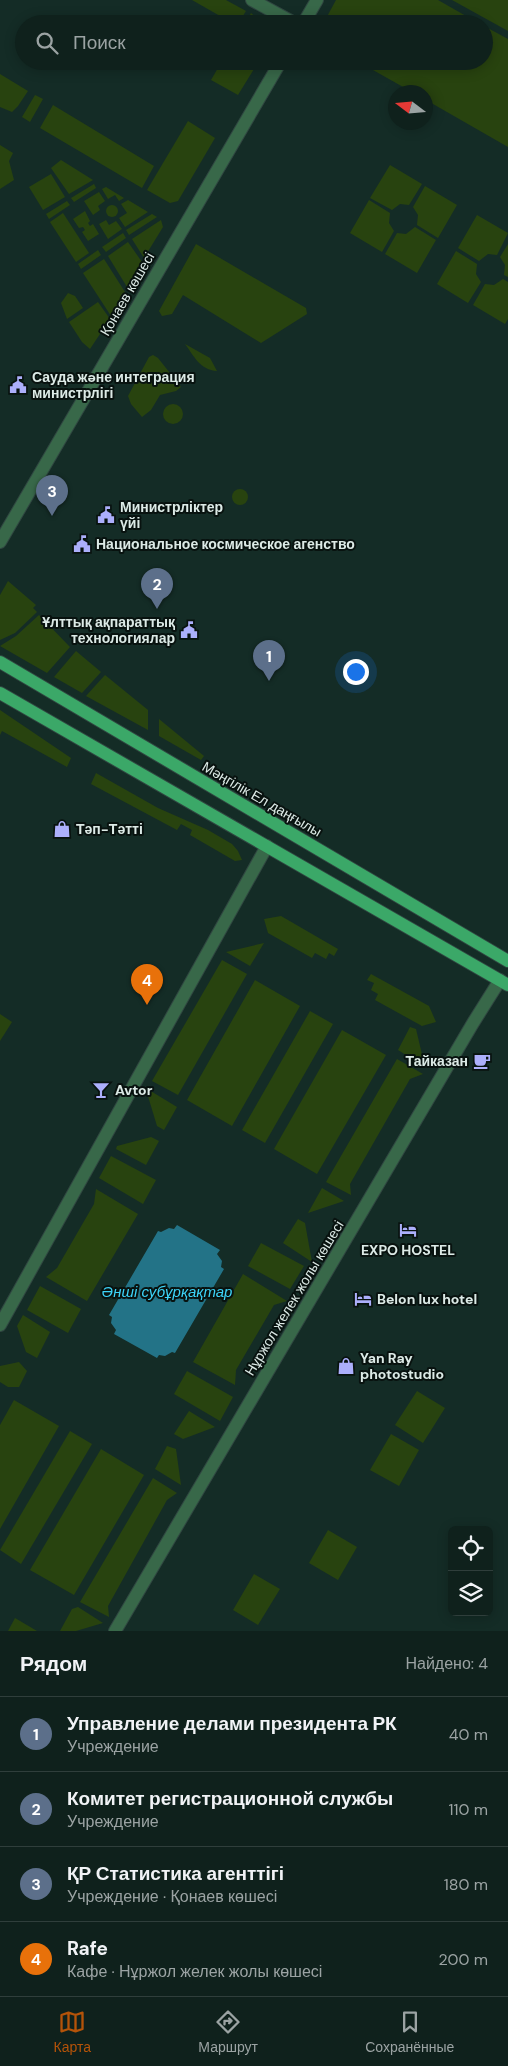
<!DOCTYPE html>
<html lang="ru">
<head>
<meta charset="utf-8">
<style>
	body { margin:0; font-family:"DM Sans",sans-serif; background:#1d2e29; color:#f1f3f6 }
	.controls { position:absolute; right:15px; bottom:15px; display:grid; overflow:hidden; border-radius:8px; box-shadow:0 2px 12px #0003 }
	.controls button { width:45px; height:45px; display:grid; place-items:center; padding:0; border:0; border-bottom:1px solid #2f3e3b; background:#0f211c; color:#f1f3f6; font:25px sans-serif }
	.compass { position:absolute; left:388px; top:85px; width:45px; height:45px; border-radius:50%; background:#0f211c; box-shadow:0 2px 12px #0003; rotate:286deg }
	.you { position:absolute; left:355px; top:671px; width:18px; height:18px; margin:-12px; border:4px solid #fff; border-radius:50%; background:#1a73e8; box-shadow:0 0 0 8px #1a73e833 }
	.badge { display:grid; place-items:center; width:32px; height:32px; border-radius:50%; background:#b45309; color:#fff; font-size:16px; font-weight:700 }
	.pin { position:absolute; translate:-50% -41px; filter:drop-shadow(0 1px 2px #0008) }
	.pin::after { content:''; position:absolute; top:26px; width:18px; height:15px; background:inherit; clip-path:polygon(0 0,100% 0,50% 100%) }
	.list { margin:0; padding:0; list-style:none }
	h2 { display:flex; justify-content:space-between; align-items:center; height:65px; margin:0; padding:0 20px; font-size:21px }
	h2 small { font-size:16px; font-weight:400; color:#9ba3a3 }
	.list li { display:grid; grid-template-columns:32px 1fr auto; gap:15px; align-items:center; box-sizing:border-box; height:75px; padding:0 20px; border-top:1px solid #2f3e3b }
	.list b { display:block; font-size:19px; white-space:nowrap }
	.list p { margin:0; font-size:16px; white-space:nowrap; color:#9ba3a3 }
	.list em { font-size:16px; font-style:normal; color:#9ba3a3 }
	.icon { flex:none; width:28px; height:28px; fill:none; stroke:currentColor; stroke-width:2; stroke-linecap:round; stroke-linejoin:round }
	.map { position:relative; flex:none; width:508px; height:1631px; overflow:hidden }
	.search { position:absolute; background:#0f211c; box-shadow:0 2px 12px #0003; left:15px; right:15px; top:15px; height:55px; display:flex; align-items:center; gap:12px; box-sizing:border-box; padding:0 18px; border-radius:28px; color:#9ba3a3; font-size:19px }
	.sheet { height:365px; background:#0f211c }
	nav { display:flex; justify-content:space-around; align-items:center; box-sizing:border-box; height:70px; border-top:1px solid #2f3e3b; background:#0f211c; font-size:14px; color:#9ba3a3 }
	nav a { display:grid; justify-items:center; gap:2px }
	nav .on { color:#b45309 }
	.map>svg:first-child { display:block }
</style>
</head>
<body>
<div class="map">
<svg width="508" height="1631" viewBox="0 0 508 1631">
	<rect width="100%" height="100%" fill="#142c26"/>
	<g fill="#28430f">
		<polygon points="192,0 226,0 246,11 238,24 234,24"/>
		<polygon points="336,0 438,0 480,24 323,24"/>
		<polygon points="452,0 508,0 508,31"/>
		<polygon points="251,13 264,24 245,24"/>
		<polygon points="484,26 508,39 508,147 426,100 426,92 412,92 357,61 484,61"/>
		<polygon points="222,61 259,61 238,95 211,80"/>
		<polygon points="0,74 28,91 18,106 12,112 0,107"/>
		<polygon points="35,95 43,99 30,122 22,117"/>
		<polygon points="53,105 154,166 142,188 40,128"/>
		<polygon points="188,121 215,138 178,201 170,203 147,190"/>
		<polygon points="0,145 13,153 9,161 14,180 0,189"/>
		<polygon points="61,160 93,180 69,194 51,168"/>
		<polygon points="390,165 422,184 409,205 400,204 392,210 370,198"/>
		<polygon points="51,174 65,197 43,210 29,187"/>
		<polygon points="94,184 96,188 74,202 71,198"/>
		<polygon points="425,186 457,205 438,238 417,225 418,215 413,207"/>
		<polygon points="106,187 124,198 119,201 115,195 108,199 102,189"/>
		<polygon points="99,192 105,201 98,206 100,210 93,215 84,201"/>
		<polygon points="128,200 148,212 125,227 119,218 127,213 121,204"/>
		<polygon points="369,200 390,213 389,223 394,231 382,252 350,233"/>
		<polygon points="67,201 70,205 49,219 46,214"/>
		<circle cx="112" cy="211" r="6"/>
		<polygon points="85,211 90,221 88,223 90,226 93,224 99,234 88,241 82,232 85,230 83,227 79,228 73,219"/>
		<polygon points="63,213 89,253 76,262 50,222"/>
		<polygon points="152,214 157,217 129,235 126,230"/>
		<polygon points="477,215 508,233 497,255 488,254 479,261 458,248"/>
		<polygon points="106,220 109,225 116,221 122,229 108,239 99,224"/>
		<polygon points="161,220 163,227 144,258 132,239"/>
		<polygon points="415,227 436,240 417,273 385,254 397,233 406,234"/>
		<polygon points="123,233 126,238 106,252 102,247"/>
		<polygon points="128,242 142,262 127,287 108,256"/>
		<polygon points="196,244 306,308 307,314 261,343 183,295 172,314 162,316 159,311"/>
		<polygon points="508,244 508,277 504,275 505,265 500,257"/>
		<polygon points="98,250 101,255 81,269 78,264"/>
		<polygon points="456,251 477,264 476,274 481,282 468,303 437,284"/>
		<polygon points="104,259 125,292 111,316 83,273"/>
		<polygon points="503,279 508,282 508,319 505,324 473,305 485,284 494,285"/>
		<polygon points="68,293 75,296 83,308 67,319 61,303"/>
		<polygon points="98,302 110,319 90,349 82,342 69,322"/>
		<path d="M185,344L210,358L217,371C200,370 194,356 185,344Z"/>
		<polygon points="153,355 158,358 181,387 176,391 160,395 151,410 142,417 131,404 128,396 149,357"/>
		<circle cx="173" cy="414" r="10"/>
		<circle cx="240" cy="497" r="8"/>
		<polygon points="8,581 36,605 33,608 37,612 15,633 0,640 0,595"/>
		<polygon points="39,615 70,647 47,673 0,646 16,636"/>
		<polygon points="76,651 101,672 82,693 54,677"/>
		<polygon points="105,675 148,710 148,730 86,696"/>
		<polygon points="0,710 71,758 67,767 2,731 0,735"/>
		<polygon points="159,719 204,756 201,760 159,736"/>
		<polygon points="96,773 158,808 208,830 232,844 238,851 242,860 235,861 190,835 192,830 181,824 177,830 91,784"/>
		<polygon points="281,916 338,949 334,956 329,953 326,959 315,953 312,958 268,933 264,919"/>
		<polygon points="264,943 250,966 226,952"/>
		<polygon points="222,960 247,974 178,1095 152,1081"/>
		<polygon points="371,974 429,1006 436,1022 422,1026 375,1000 378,994 371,990 374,983 367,980"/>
		<polygon points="255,980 300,1006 232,1126 187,1100"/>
		<polygon points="310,1011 333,1024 265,1143 242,1130"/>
		<polygon points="0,1014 12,1022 0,1041"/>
		<polygon points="410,1027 416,1029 425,1067 398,1050"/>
		<polygon points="342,1030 386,1055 317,1174 274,1149"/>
		<polygon points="397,1059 423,1074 410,1079 350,1184 351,1195 326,1182"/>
		<polygon points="149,1090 177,1107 164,1130 157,1126 147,1093"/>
		<polygon points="151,1137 159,1141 146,1165 116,1149 117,1146"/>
		<polygon points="111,1156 156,1180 143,1204 99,1178"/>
		<polygon points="322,1188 344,1201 308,1213"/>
		<polygon points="96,1189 138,1214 87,1301 46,1277 57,1268 94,1204"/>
		<polygon points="298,1219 305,1223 312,1262 283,1243"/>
		<polygon points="261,1243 304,1266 290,1289 248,1266"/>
		<polygon points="243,1274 287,1301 274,1305 236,1370 235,1385 193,1362"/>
		<polygon points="40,1286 81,1309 68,1333 27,1310"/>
		<polygon points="23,1315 50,1332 37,1358 26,1352 17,1326"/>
		<polygon points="19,1362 27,1371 19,1387 8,1387 0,1382 0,1366"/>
		<polygon points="187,1371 233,1397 220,1421 174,1394"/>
		<polygon points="417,1391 445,1408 423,1443 395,1425"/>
		<polygon points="14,1400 59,1426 0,1529 0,1425"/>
		<polygon points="189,1411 215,1427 183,1439 174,1434"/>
		<polygon points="70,1431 92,1444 21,1564 0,1550"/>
		<polygon points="391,1434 419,1450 399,1486 370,1470"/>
		<polygon points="167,1446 176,1449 181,1485 155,1469"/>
		<polygon points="101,1449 144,1475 74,1595 30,1570"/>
		<polygon points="153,1478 177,1493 167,1500 108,1606 109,1617 80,1602"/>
		<polygon points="328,1530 357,1547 338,1580 309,1563"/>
		<polygon points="254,1574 280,1589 258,1625 233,1610"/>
		<polygon points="78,1607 103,1623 76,1631 60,1631 72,1609"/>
		<polygon points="15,1618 37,1631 8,1631"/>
	</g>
	<polygon fill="#237387" points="177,1225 220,1250 217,1254 222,1261 221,1267 224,1269 175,1353 172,1352 165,1356 159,1355 157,1358 114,1334 116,1330 111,1323 112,1317 109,1315 158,1231 161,1232 169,1228 174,1229"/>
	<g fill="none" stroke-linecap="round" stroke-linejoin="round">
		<g stroke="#304741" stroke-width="14">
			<g id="minor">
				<polyline points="252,0 296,24"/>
				<polyline points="303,24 317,0"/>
				<polyline points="0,542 281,61"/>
				<polyline points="0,1325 267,846"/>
				<polyline points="115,1631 473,1023 500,980"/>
			</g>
		</g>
		<g stroke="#304741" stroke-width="14">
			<g id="major">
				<polyline points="0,662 508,961"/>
				<polyline points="0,693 508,985"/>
			</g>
		</g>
		<use href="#minor" stroke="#386849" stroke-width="12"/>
		<use href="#major" stroke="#3ba868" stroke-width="12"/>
	</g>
	<defs>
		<g id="civic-bare" transform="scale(1.35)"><path d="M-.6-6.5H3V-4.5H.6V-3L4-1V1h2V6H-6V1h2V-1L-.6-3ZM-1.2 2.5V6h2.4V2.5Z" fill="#acaffb" stroke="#08120f" stroke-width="2.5" paint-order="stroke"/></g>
		<g id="shop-bare" transform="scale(1.35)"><path d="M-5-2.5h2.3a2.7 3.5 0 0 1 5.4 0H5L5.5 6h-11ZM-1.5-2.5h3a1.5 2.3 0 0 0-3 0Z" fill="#acaffb" stroke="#08120f" stroke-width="2.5" paint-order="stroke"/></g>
		<g id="cafe-bare" transform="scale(1.35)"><path d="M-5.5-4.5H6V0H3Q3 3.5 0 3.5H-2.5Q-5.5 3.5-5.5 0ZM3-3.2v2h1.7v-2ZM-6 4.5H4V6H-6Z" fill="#acaffb" stroke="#08120f" stroke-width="2.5" paint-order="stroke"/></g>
		<g id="bar-bare" transform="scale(1.35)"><path d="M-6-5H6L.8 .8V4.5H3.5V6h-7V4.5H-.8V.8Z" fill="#acaffb" stroke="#08120f" stroke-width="2.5" paint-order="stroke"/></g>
		<g id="hotel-bare" transform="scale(1.35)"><path d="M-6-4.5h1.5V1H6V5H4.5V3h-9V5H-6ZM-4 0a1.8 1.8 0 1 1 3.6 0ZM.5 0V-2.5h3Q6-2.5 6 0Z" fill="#acaffb" stroke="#08120f" stroke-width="2.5" paint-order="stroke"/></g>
	</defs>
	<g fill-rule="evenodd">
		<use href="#civic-bare" x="18" y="385"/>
		<use href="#civic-bare" x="106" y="515"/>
		<use href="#civic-bare" x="82" y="544"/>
		<use href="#civic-bare" x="189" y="630"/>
		<use href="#shop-bare" x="62" y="829"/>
		<use href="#cafe-bare" x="482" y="1061"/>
		<use href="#bar-bare" x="101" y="1090"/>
		<use href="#hotel-bare" x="408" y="1230"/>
		<use href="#hotel-bare" x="363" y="1299"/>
		<use href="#shop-bare" x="346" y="1366"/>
	</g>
	<g text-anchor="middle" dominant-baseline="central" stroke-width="4" stroke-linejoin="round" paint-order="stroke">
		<g font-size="14" fill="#dceae6" stroke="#08120f">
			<text transform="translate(127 294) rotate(-60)">Қонаев көшесі</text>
			<text transform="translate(262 799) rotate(30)">Мәңгілік Ел даңғылы</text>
			<text transform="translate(294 1298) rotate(-59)">Нұржол желек жолы көшесі</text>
		</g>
		<g font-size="14" font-weight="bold" fill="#dceae6" stroke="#08120f" text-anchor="start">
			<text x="32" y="377">Сауда жəне интеграция<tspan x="32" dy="16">министрлігі</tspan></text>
			<text x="120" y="507">Министрліктер<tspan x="120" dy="16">үйі</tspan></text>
			<text x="96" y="544">Национальное космическое агенство</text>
			<text x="175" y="622" text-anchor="end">Ұлттық ақпараттық<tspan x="175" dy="16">технологиялар</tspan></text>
			<text x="76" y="829">Тәп-Тәтті</text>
			<text x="468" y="1061" text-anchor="end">Тайказан</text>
			<text x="115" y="1090">Avtor</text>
			<text x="408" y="1250" text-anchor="middle">EXPO HOSTEL</text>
			<text x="377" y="1299">Belon lux hotel</text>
			<text x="360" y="1358">Yan Ray<tspan x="360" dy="16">photostudio</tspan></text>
		</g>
		<g font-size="15" font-style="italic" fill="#3dd4f8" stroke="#08120f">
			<text x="167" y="1292">Әнші субұрқақтар</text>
		</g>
	</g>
</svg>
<div class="controls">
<button><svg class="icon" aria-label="locate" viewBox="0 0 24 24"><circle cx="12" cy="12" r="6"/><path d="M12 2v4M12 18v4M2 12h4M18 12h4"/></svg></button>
<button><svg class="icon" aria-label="layers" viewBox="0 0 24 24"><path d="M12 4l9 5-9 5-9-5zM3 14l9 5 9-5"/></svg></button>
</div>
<svg class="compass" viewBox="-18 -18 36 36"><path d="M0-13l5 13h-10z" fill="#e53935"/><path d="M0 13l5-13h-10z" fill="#9ba3a3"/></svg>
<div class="you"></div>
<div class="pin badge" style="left:269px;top:681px;background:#5c6f8a">1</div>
<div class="pin badge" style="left:157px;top:609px;background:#5c6f8a">2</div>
<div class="pin badge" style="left:52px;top:516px;background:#5c6f8a">3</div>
<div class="pin badge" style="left:147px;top:1005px;background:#e8710a">4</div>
<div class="search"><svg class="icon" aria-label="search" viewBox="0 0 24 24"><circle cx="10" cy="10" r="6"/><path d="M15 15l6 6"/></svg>Поиск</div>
</div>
<section class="sheet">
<h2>Рядом<small>Найдено: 4</small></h2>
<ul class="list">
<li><span class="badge" style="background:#5c6f8a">1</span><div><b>Управление делами президента РК</b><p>Учреждение</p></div><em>40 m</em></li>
<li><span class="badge" style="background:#5c6f8a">2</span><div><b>Комитет регистрационной службы</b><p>Учреждение</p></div><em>110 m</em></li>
<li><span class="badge" style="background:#5c6f8a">3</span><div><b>ҚР Статистика агенттігі</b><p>Учреждение · Қонаев көшесі</p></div><em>180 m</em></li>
<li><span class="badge" style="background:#e8710a">4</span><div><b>Rafe</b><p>Кафе · Нұржол желек жолы көшесі</p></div><em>200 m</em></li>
</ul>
</section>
<nav>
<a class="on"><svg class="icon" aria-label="map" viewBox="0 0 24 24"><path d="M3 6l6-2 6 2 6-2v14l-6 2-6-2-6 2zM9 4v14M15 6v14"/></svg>Карта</a>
<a><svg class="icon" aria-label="directions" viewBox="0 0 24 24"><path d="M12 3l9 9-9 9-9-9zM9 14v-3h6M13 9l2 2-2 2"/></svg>Маршрут</a>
<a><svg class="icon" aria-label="saved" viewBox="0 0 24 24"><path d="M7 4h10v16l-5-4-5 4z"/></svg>Сохранённые</a>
</nav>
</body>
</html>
